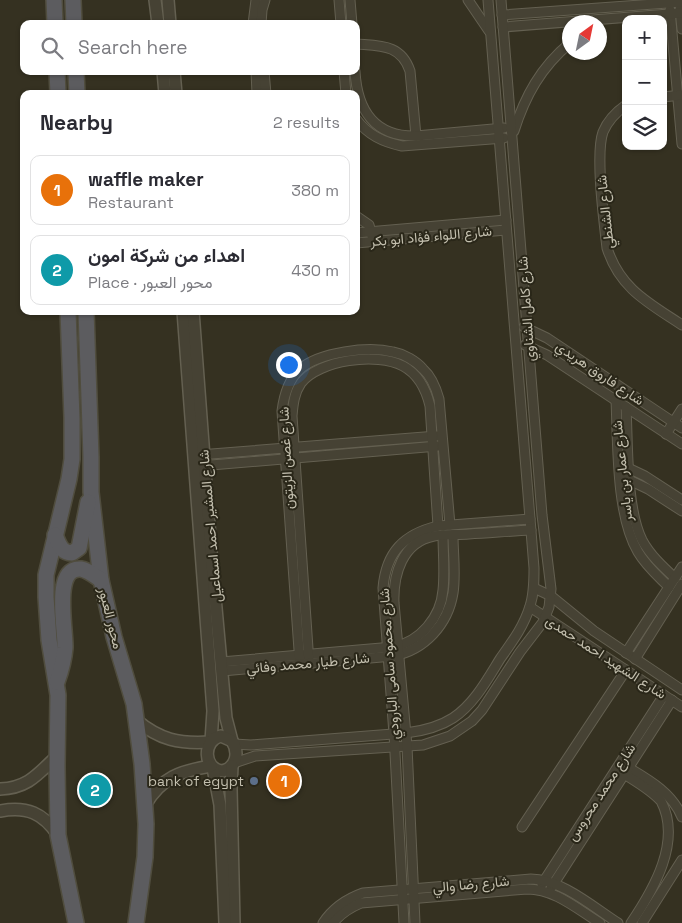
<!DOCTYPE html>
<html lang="en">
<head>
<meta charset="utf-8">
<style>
	body { margin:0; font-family:"Space Grotesk",Vazirmatn,sans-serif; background:#f2f2f3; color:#2b2b33 }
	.controls { position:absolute; right:15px; top:15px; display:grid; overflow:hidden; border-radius:10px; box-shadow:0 1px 4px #0004 }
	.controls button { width:45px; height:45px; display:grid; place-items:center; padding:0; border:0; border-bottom:1px solid #e1e1e2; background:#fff; color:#2b2b33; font:25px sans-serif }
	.compass { position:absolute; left:562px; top:15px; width:45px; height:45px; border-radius:50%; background:#fff; box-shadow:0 1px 4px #0004; rotate:33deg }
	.you { position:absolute; left:288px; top:364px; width:18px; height:18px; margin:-12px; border:4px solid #fff; border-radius:50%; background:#1a73e8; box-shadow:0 0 0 8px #1a73e833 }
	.badge { display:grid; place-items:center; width:32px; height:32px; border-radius:50%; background:#847c57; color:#fff; font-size:16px; font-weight:700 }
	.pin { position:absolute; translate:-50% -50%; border:2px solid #fff; box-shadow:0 1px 5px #0006 }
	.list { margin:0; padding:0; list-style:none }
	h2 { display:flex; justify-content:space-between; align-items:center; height:65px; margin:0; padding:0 20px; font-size:21px }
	h2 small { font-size:16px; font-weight:400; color:#7c7c81 }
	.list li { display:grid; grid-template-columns:32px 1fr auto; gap:15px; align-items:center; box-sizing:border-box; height:70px; margin:0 10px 10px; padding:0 10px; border:1px solid #e1e1e2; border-radius:10px }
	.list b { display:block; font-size:19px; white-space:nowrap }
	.list p { margin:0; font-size:16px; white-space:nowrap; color:#7c7c81 }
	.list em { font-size:16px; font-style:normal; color:#7c7c81 }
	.icon { flex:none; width:28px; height:28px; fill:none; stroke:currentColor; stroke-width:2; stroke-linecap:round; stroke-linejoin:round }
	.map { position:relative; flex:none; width:682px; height:923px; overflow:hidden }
	.search { position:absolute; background:#fff; box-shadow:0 1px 4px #0004; left:20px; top:20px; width:340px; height:55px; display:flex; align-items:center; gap:12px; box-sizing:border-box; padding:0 18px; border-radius:10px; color:#7c7c81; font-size:19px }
	.panel { position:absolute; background:#fff; box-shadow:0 1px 4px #0004; left:20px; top:90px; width:340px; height:225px; border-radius:10px }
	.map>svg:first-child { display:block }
</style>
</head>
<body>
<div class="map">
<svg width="682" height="923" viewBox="0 0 682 923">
	<rect width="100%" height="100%" fill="#353121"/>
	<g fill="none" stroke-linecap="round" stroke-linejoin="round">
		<g stroke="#646051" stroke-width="11">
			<g id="minor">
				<polyline points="339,0 341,24"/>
				<polyline points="350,0 352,24"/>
				<polyline points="468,0 489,31"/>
				<polyline points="680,9 682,29"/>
				<polyline points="670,10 682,144"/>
				<polyline points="502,15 682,2"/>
				<polyline points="253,24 256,0"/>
				<polyline points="261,24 262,10 265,0"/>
				<polyline points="503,27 682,13"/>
				<path d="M356,44C380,46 401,44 410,71L416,136"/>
				<polyline points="256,71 257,94"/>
				<polyline points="264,71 266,94"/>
				<polyline points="344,71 346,94"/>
				<path d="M355,71C357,109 374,137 416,136L504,128"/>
				<polyline points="663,97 682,95"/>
				<path d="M626,105C616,112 608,120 603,132C595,154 604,222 607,248C620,289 649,303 682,325"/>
				<path d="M356,119C368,135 383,142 402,146L504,138"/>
				<path d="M514,131C525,96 541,67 570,43"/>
				<polyline points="356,216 369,225 372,236"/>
				<polyline points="356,233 506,220"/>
				<polyline points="356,243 506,230"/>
				<polyline points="524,327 547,338 682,428"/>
				<polyline points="525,345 547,355 682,444"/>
				<path d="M616,400C618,444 616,515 638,552C646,566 658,576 669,587"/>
				<path d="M626,407C628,444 626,508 642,540C650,555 663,567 675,578"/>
				<polyline points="666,434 682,409"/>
				<polyline points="199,455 437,436"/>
				<polyline points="199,466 438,446"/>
				<polyline points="626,467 645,476 682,500"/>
				<polyline points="625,478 648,489 682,511"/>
				<polyline points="534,588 551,596 594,631 682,690"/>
				<polyline points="530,607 682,707"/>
				<polyline points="626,653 682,567"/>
				<polyline points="635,659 682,584"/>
				<path d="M221,662L393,647C420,642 441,617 443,590C445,572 443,553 443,535"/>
				<path d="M309,663L292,416C293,405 294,393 301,383C319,360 377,352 403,366C418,374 426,389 430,406L438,526"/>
				<path d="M300,664L282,411C284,395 288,380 300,369C320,352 368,346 393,352C404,354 416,361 423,369C432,377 436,388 439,399L450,525"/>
				<path d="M222,671L393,656C425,650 448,624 453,593C456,574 453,554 453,535"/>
				<path d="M234,744L251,745L406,733C423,731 439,727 453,718C474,704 487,680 500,659C512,642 524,626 530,606C534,594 534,581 534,568L488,0"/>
				<polyline points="234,763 255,756 423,745 450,736 472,721 482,710 520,652 543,622 549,607 551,589 542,515 501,0"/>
				<path d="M624,765C647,779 671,791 682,817"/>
				<path d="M621,772C635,781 650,789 661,801C682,841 654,889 631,923"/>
				<polyline points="522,827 626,670"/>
				<polyline points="542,884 664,695"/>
				<polyline points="551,888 672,700"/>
				<path d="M323,923C333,908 346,899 363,893L531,879C561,879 593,907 618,923"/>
				<path d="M333,923C341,913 349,908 361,903L527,889C555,889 577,909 600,923"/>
				<path d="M404,923L394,734L383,588C386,552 404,534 438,526L530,519"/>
				<path d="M415,923L407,746L394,603C393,575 402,542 434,536C445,534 457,535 469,534C489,533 510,531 531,530"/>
				<polyline points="642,923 682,860"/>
			</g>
		</g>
		<g stroke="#646051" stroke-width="14">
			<g id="tertiary">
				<polyline points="155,0 158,24"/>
				<polyline points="168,0 170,24"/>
				<polyline points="163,71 165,94"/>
				<polyline points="174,71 176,94"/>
				<polyline points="183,311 213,711 211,741"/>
				<polyline points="193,311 212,564 226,718 232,741"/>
				<path d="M136,720C160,740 179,744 210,742"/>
				<path d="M221,736L232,741C239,752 237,767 223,771C203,770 202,740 221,736Z"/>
				<polyline points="232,766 231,789 234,923"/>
				<polyline points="213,768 220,805 225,923"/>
				<path d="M0,789C28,788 38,774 57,756"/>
				<path d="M145,805C162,777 180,771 211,766"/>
				<path d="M0,811C27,806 43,813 58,835"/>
			</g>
		</g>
		<g stroke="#504d3e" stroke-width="18">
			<g id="trunk">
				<polyline points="54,0 55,24"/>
				<polyline points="73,0 74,24"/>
				<polyline points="57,71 58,94"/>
				<polyline points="76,71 77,94"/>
				<polyline points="68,311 72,418 72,459 69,479 46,575 46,597 49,640 58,695 57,766 58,835 76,923"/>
				<polyline points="86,311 91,457 91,492 101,580 114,637 134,704 142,764 146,824 145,857 136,923"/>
				<path d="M55,535C59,544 61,553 72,553L79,548L88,502"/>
				<path d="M57,682C61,671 64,660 65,648C66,631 52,566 81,569C88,570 95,576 101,580"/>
			</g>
		</g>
		<use href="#minor" stroke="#464234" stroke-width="9"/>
		<use href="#tertiary" stroke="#464234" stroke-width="11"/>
		<use href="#trunk" stroke="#5c5c5f" stroke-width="15"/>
	</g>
	<circle fill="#5c6f8a" stroke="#2a2719" stroke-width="2" cx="254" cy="781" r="5"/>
	<g text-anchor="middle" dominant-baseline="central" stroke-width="4" stroke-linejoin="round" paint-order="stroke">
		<g font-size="14" fill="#c3bfae" stroke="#2a2719">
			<text transform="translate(605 212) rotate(-96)">شارع الشنطي</text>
			<text transform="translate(431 236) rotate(-5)">شارع اللواء فؤاد ابو بكر</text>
			<text transform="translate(526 309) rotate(-94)">شارع كامل الشناوي</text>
			<text transform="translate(600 373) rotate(34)">شارع فاروق هريدي</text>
			<text transform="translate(286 458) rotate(-93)">شارع غصن الزيتون</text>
			<text transform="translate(622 471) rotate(-96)">شارع عمار بن ياسر</text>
			<text transform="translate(210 526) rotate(-95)">شارع المشير احمد اسماعيل</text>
			<text transform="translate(111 618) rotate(76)">محور العبور</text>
			<text transform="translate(606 657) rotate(33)">شارع الشهيد احمد حمدى</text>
			<text transform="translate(308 663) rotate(-5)">شارع طيار محمد وفائي</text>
			<text transform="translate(389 664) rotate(-94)">شارع محمود سامى البارودي</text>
			<text transform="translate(601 792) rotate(-57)">شارع محمد محروس</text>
			<text transform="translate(471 884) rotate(-5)">شارع رضا والي</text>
		</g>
		<g font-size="14" fill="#c3bfae" stroke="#2a2719" text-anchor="end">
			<text x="244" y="781">bank of egypt</text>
		</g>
	</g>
</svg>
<div class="controls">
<button>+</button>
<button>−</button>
<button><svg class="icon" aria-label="layers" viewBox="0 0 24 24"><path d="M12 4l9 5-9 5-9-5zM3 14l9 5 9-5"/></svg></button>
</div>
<svg class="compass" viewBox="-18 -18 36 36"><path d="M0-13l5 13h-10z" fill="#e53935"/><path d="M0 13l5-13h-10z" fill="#7c7c81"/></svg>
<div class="you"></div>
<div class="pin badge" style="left:284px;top:781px;background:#e8710a">1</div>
<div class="pin badge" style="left:95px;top:790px;background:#0f9aa8">2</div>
<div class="search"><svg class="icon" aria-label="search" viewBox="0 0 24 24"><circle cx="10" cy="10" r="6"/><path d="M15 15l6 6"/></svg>Search here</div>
<section class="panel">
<h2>Nearby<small>2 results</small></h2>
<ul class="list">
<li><span class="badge" style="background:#e8710a">1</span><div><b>waffle maker</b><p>Restaurant</p></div><em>380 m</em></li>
<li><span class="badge" style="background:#0f9aa8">2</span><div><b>اهداء من شركة امون</b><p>Place · محور العبور</p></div><em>430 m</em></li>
</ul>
</section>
</div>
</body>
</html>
